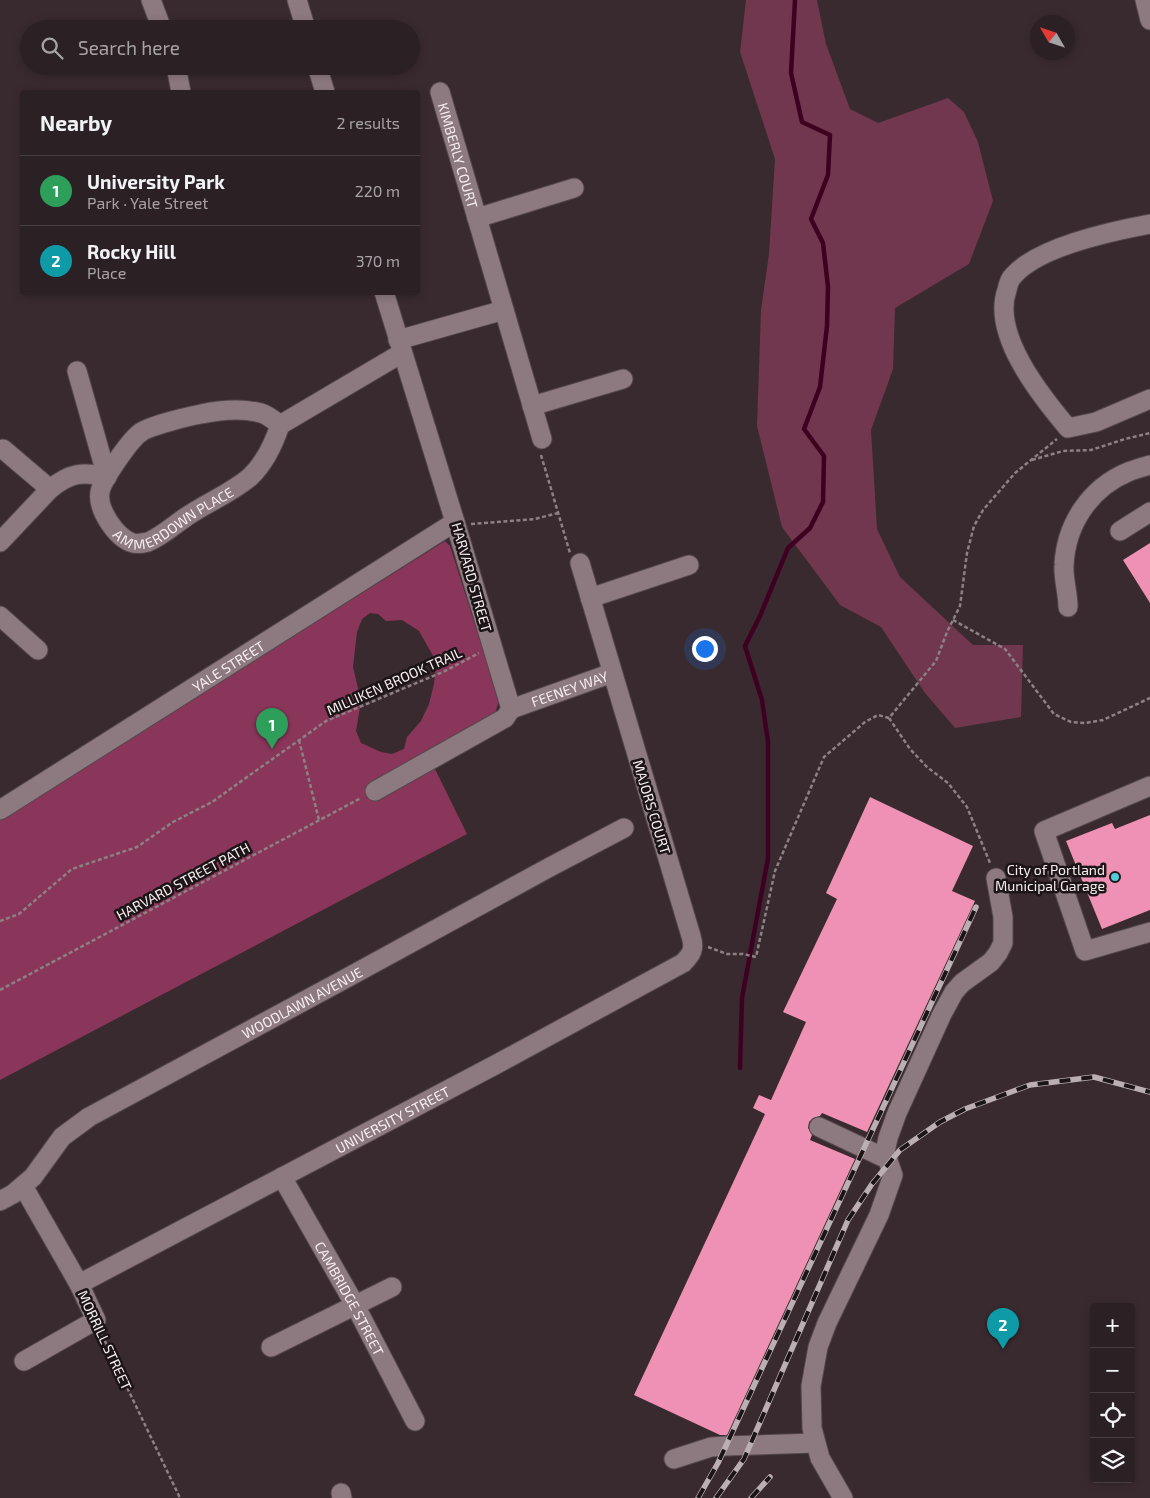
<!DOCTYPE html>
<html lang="en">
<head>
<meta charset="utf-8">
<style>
	body { margin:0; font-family:"Exo 2",sans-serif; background:#33282b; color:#f1f3f6 }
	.controls { position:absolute; right:15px; bottom:15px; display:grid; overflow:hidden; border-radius:5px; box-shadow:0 2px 8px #0003 }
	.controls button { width:45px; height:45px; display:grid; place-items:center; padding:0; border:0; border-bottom:1px solid #473e41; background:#2b2023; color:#f1f3f6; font:25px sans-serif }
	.compass { position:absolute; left:1030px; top:15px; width:45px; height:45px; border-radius:50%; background:#2b2023; box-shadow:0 2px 8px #0003; rotate:309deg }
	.you { position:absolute; left:704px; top:648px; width:18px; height:18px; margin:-12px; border:4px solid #fff; border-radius:50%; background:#1a73e8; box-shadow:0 0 0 8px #1a73e833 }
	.badge { display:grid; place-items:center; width:32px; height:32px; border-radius:50%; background:#52cbd9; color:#fff; font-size:16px; font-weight:700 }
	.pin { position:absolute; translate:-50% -41px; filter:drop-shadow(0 1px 2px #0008) }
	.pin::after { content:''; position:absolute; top:26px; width:18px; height:15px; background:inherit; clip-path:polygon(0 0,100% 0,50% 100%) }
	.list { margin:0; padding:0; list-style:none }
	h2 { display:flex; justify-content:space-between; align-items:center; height:65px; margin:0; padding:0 20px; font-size:21px }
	h2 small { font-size:16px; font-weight:400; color:#a6a3a6 }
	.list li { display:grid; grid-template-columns:32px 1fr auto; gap:15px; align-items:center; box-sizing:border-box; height:70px; padding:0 20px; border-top:1px solid #473e41 }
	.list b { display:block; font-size:19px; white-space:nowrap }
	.list p { margin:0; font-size:16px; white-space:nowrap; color:#a6a3a6 }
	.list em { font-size:16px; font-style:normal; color:#a6a3a6 }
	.icon { flex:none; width:28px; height:28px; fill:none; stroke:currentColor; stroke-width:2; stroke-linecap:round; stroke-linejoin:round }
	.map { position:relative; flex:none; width:1150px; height:1498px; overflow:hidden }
	.search { position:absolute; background:#2b2023; box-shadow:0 2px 8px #0003; left:20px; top:20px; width:400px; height:55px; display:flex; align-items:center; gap:12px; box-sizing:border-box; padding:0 18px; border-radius:28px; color:#a6a3a6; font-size:19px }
	.panel { position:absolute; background:#2b2023; box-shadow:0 2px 8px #0003; left:20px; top:90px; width:400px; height:205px; border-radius:5px }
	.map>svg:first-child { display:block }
</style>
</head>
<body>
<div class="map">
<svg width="1150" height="1498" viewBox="0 0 1150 1498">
	<rect width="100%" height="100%" fill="#392a2f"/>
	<polygon fill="#70374e" points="746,0 817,0 826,44 850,109 878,123 948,98 964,112 978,142 993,201 969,264 895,308 893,369 871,430 877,529 900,577 973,645 1023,645 1021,717 955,728 925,693 881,627 840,605 782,527 757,426 761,310 769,254 775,159 740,52"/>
	<path fill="#8a365a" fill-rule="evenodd" d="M445,541L450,546L499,700L495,714L368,785L374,800L435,769L467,834L0,1080V820ZM370,613L378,614L386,621L402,620L419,631L436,661L434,684L429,704L421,721L407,737L404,749L392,754L381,752L361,743L356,731L361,701L353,667L357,632L362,619Z"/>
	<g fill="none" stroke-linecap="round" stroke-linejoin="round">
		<polyline stroke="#3e0020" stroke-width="4.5" points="740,1068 742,998 768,858 768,742 762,700 745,646 760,616 788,548 810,528 823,502 824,456 804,429 820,387 827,326 828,287 823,243 811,219 828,175 830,135 802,122 791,73 795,0"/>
	</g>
	<g fill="#ef91b4">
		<polygon points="1150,543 1150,603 1123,560"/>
		<polygon points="870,797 973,846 952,891 975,901 867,1132 822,1113 820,1116 813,1118 809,1122 808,1128 812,1135 810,1140 855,1159 727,1435 720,1435 634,1395 765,1114 753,1108 759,1095 771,1100 806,1022 783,1012 837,899 826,893"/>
		<polygon points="1150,815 1150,910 1102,929 1066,841 1112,823 1115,829"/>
	</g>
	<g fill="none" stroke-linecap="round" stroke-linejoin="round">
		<g stroke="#54484b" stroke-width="21">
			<g id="minor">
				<polyline points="151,0 162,29"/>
				<polyline points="297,0 306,29"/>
				<polyline points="1145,0 1150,20"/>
				<polyline points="176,66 181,92"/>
				<polyline points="317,66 325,92"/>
				<path id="s1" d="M440,92L542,439"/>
				<polyline points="477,218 574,188"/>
				<path d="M1150,224C1112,231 1038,247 1013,276C1009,280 1008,285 1007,290C991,334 1041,396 1068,428L1096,422L1150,399"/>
				<polyline points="398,340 504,310"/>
				<polyline points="532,406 623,379"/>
				<path id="s2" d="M280,425C275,421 268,415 261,413C242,408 220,410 201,414C190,416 148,426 140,433C130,440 102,480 100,492C97,509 116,538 133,543C136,544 144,543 148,542C161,537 174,525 186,517C206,503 230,494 250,477C264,464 274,443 280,425L402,353"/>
				<polyline points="3,449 50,489"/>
				<polyline points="1120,531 1150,512"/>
				<path d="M0,542L50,489C70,473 82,471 107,477L77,371"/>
				<polyline points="590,598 689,565"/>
				<path d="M1068,607C1068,593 1063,578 1064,565C1066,524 1090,488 1128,472C1135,469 1143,467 1150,465"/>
				<polyline points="0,616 38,650"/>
				<path id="s3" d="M511,709L612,673"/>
				<polyline points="1150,786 1044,831 1085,951 1150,932"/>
				<polyline points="375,791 505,718 511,709 455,522 384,292"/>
				<path id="s4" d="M0,810L455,522"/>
				<polyline points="819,1127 887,1159"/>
				<path id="s5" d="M282,1177L355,1305L415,1421"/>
				<polyline points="23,1186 79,1284 96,1320 24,1361"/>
				<path id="s6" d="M0,1201L13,1194L33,1177L62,1137L89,1117L343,980L550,867L624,828"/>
				<path id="s7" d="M79,1284L495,1065L683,963C692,954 695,949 691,936L580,563"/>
				<polyline points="271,1347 392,1287"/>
				<polyline points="674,1459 711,1447 726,1446 815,1443"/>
				<polyline points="341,1493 342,1498"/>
				<polyline points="843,1498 820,1458 812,1428 811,1386 818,1347 827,1323 879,1215 893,1175 885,1152 888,1138 897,1113 942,1014 954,992 962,983 991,962 998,953 1003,943 1003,917 996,878"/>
			</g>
		</g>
		<g stroke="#8d8185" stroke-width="2.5" stroke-dasharray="4 2.5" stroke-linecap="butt">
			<polyline points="541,455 570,553"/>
			<polyline points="1032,460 1063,451 1091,450 1125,439 1150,433"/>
			<polyline points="471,524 535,519 558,513"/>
			<polyline points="953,620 1005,649 1054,714 1071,722 1085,723 1103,720 1150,698"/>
			<polyline points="889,718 910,749 927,767 948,783 967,807 990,863"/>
			<polyline points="299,740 319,820"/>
			<polyline points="0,921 19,914 72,869 137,847 173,822 212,802 326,721 445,671 479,653"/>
			<polyline points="708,947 727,954 743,954 756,957 775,871 824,757 865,722 878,715 889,718 936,661 947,632 960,606 967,553 974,526 983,510 1015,473 1057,439"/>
			<polyline points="0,990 361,798"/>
			<polyline points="102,1335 180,1498"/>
		</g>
		<use href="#minor" stroke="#8d7a80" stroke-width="19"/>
		<g stroke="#bbafb3" stroke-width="5.5">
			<g id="rail">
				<polyline points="698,1498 718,1463 976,907"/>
				<polyline points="716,1498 744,1459 848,1220 872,1184 900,1150 940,1122 965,1109 1030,1085 1094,1077 1150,1092"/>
				<polyline points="751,1498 770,1477"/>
			</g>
		</g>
		<use href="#rail" stroke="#1c1517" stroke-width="4" stroke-dasharray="11" stroke-linecap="butt"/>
	</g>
	<circle fill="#52cbd9" stroke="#1c1517" stroke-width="2" cx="1115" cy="877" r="5"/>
	<g text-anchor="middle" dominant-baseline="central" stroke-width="5" stroke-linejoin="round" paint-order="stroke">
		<g font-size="14" fill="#f8eef1" stroke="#1c1517">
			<text stroke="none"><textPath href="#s1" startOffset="66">KIMBERLY COURT</textPath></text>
			<text stroke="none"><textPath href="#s2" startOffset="330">AMMERDOWN PLACE</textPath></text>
			<text transform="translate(472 577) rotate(74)">HARVARD STREET</text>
			<text stroke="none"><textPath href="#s4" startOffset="270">YALE STREET</textPath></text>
			<text transform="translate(394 681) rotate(-24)">MILLIKEN BROOK TRAIL</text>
			<text stroke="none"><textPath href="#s3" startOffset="62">FEENEY WAY</textPath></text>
			<text transform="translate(652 807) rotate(73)">MAJORS COURT</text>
			<text transform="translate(183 881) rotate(-28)">HARVARD STREET PATH</text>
			<text stroke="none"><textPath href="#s6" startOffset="366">WOODLAWN AVENUE</textPath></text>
			<text stroke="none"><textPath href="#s7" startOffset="354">UNIVERSITY STREET</textPath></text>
			<text stroke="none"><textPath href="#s5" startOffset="139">CAMBRIDGE STREET</textPath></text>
			<text transform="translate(105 1340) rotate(65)">MORRILL STREET</text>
		</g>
		<g font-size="14" fill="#f8eef1" stroke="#1c1517" text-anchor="end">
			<text x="1105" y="869">City of Portland<tspan x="1105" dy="16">Municipal Garage</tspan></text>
		</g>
	</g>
</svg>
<div class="controls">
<button>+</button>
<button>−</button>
<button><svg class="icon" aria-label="locate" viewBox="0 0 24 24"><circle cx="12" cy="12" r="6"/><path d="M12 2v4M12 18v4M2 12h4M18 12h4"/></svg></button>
<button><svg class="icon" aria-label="layers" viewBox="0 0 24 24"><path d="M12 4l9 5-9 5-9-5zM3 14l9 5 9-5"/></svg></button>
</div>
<svg class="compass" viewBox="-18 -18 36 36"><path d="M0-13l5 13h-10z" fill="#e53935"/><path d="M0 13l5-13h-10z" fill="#a6a3a6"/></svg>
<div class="you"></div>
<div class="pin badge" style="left:272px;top:749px;background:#2e9e5b">1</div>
<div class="pin badge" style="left:1003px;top:1349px;background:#0f9aa8">2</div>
<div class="search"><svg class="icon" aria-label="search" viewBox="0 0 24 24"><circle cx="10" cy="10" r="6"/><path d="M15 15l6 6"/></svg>Search here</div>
<section class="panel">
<h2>Nearby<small>2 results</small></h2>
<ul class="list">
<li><span class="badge" style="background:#2e9e5b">1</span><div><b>University Park</b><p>Park · Yale Street</p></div><em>220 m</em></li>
<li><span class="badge" style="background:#0f9aa8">2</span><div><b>Rocky Hill</b><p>Place</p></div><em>370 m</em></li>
</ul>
</section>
</div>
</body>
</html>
